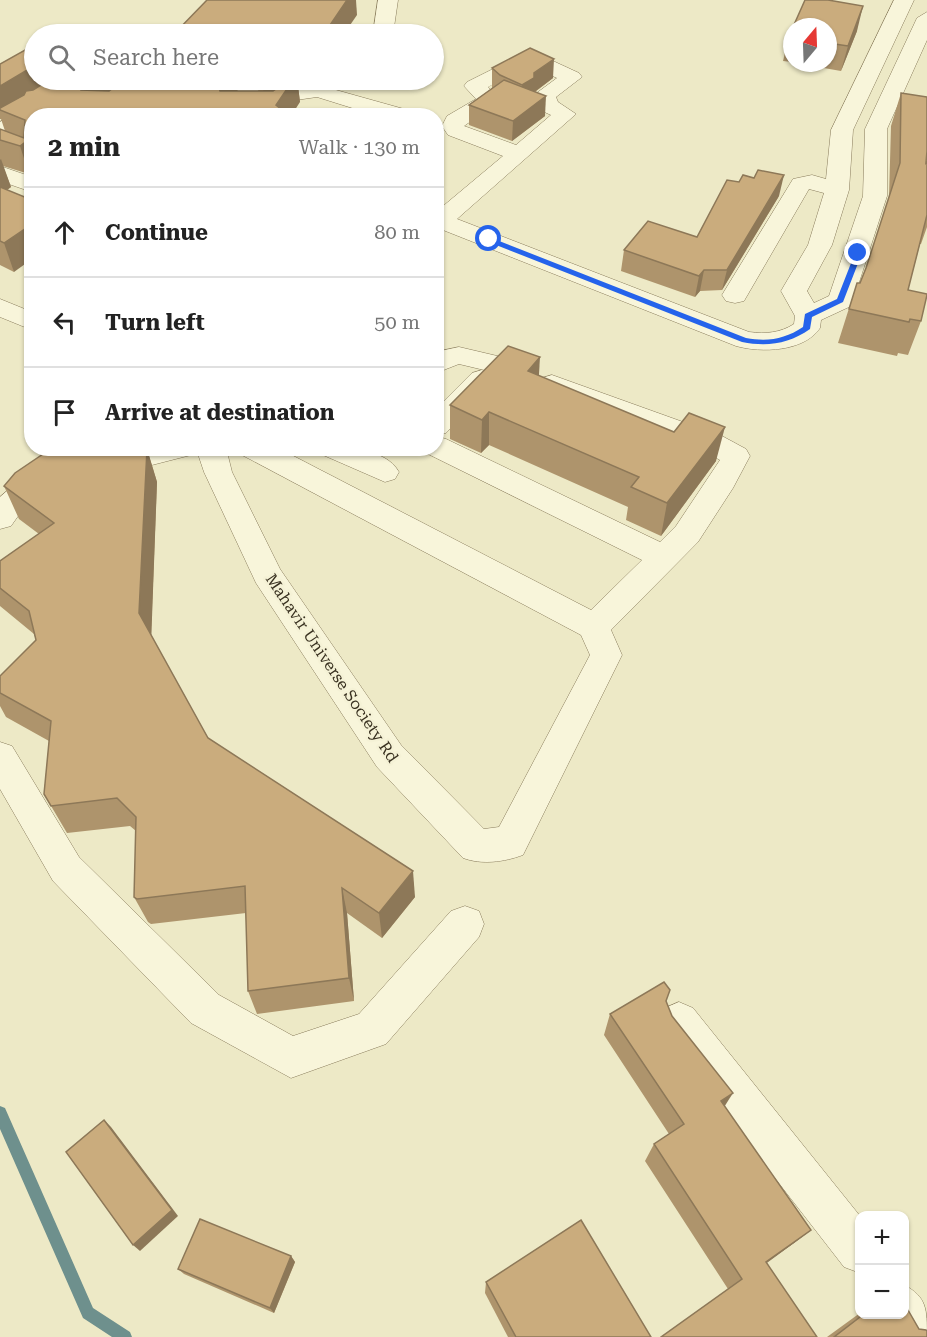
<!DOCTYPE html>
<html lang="en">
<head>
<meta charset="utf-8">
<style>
	body { margin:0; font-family:"Roboto Serif",serif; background:#f2f2f2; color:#222 }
	.controls { position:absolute; right:18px; bottom:18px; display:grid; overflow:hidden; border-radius:12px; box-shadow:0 2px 4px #0004 }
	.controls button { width:54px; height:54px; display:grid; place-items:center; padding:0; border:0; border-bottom:2px solid #e0e0e0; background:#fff; color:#222; font:30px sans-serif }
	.compass { position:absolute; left:783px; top:18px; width:54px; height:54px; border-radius:50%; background:#fff; box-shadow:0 2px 4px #0004; rotate:19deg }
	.stop { position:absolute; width:18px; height:18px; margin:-14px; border:4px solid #2563eb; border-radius:50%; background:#fff }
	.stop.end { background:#2563eb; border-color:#fff; box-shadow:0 2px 6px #0008 }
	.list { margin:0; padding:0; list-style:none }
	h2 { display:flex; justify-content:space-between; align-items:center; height:78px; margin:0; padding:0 24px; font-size:26px }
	h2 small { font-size:20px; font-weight:400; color:#767676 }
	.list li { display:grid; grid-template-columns:39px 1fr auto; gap:18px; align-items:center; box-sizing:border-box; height:90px; padding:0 24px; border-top:2px solid #e0e0e0 }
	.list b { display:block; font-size:22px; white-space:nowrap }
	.list em { font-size:20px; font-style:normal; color:#767676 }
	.icon { flex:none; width:33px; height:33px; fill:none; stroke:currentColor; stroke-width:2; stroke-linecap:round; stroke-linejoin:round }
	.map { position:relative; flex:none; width:927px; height:1337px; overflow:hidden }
	.search { position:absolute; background:#fff; box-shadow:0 2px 4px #0004; left:24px; top:24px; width:420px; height:66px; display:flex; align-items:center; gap:15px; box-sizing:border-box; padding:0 21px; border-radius:33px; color:#767676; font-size:22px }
	.panel { position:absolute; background:#fff; box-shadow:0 2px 4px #0004; left:24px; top:108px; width:420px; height:348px; border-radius:24px }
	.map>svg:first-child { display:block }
</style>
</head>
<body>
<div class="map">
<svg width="927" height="1337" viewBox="0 0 927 1337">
	<rect width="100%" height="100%" fill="#ede9c6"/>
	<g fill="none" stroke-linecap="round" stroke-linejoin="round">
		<polygon fill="#6e908d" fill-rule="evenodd" points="0,1106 5,1108 93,1308 130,1332 132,1337 112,1337 83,1318 0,1129"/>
		<g stroke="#897c5c" stroke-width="1">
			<g id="minor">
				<polygon points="378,0 398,0 393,34 373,34"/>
				<path d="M894,0H914L853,130L849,190L832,245L807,291L814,303L829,296L863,196L865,129L917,18L927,12V40L887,129V196L853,301L849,307L821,320L820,328C804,352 761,353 736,346L443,230L436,232V212L503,156L448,135L442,126L447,116L476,99L464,86L467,82L525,53L540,55L579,73L582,77L556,97L558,102L576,114L457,219L749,332C766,334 780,333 794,324L795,316L781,291L808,245L824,193L809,189L744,301L735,303L726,301L722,295L793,179L812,175L826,179L831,130ZM529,65L557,78L534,95L540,110L551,115L516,145L464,126L501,100L488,87Z"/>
				<polygon points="68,80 92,80 40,116 32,116 32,121 0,138 0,122"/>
				<path d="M201,80C221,78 251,78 265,97L261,107L249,116H225L243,99L204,84Z"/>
				<polygon points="318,85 411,111 413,116 378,116 317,97 296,100 277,116 253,116 283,91"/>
				<polygon points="0,166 32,177 32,192 0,181"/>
				<polygon points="0,299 32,312 32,330 0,317"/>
				<polygon points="459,347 510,359 514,365 510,371 501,374 459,364 436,373 436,352"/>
				<polygon points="482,370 492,373 495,379 492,385 446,433 436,435 436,409 472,373"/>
				<path d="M552,375L722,436L746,449L750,456L733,488L698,542L611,630L622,655L523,855C504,862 482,865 463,858L377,767L256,583L204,472L196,448H226L232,472L280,569L401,745L484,829L499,827L590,655L581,635L242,455L238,448H278L591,610L642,560L426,453L423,448H436V436L446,439L660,542L676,526L720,460L702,450L542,390L538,384L542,378Z"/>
				<polygon points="57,448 90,448 86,455 23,509 11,526 0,529 0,497"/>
				<polygon points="139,448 195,448 191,455 105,477 95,474 91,467 95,460"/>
				<path d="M319,448C344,448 385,447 399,472L395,479L385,482L323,455Z"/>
				<polygon points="0,742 12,746 79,857 219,995 293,1036 359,1014 451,911 465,906 479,911 484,924 479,937 386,1044 291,1078 191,1023 53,881 0,789"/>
				<polygon points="679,1002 693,1008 860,1216 860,1273 844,1267 665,1036 659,1022 665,1008"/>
				<path d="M904,1285C927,1297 927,1309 927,1337H898L884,1314H904Z"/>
			</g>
		</g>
		<use href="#minor" fill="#f8f5da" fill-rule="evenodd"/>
	</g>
	<g fill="#ae946c">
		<polygon points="828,27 857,31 841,71 795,63 828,63"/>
		<polygon points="792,29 792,62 783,61 789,36"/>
		<polygon points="0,64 34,80 236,80 237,91 259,91 245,81 238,80 315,80 312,84 298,86 300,102 32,116 29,174 3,166 11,187 7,190 14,272 0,265 0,129 5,131 1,119 0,119"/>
		<polygon points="492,68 553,78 535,92 545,116 512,141 469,125 469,105 492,88"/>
		<polygon points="901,93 926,163 927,162 927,227 921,244 920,244 908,290 921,321 908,355 898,353 897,356 838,343 857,283 860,283 866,268 889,197 891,126"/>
		<polygon points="779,196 722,290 700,291 695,297 621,271 624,250 697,237"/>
		<polygon points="539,376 716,461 661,536 626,520 628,507 489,445 481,453 450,439 450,405"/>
		<polygon points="147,449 157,482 151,635 208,738 415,897 382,938 347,913 354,1001 257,1014 248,991 246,913 151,924 148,922 134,897 136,831 130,826 67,833 44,794 49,741 6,717 0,706 0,676 36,640 34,634 0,606 0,561 39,534 19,519 4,486 76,455"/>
		<polygon points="666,1001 672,1016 724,1106 811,1230 794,1243 728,1289 645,1161 654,1144 669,1134 604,1035 610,1014"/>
		<polygon points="291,1256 295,1262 274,1313 184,1274 178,1269"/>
		<polygon points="486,1282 651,1337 508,1337 485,1293"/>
		<polygon points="860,1313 860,1314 904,1314 927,1337 827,1337"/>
	</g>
	<g fill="#8d7858">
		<polygon points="347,0 356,0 357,15 344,34 324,34"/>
		<polygon points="863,6 857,31 841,71 848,46"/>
		<polygon points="554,59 553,78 533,93 521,105 522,85 534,73"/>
		<polygon points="34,66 34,80 65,80 0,110 0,86"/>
		<polygon points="91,80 111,80 115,95 81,90 81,87"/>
		<polygon points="227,80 236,80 239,100 223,114 219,87"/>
		<polygon points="262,80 315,80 312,84 298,86 300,102 291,116 277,116 276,105 265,103"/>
		<polygon points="546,96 545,116 512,141 513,121"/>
		<polygon points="32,137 32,172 29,174 20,146"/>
		<polygon points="1,159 11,187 0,195 0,160"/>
		<polygon points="784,175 779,196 722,290 727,270"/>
		<polygon points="32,224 32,259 14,272 4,243"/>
		<polygon points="704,270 700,291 695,297 699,276"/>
		<polygon points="540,357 538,391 528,371"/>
		<polygon points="489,412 489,445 481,453 482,420"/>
		<polygon points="725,427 716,461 661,536 667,503"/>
		<polygon points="147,449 157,482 151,645 139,613"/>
		<polygon points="413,871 415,897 382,938 379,913"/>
		<polygon points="342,888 347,913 354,1001 349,978"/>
		<polygon points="733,1093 721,1112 721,1101"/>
		<polygon points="104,1120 111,1127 178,1216 140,1251 133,1245"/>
		<polygon points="811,1230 794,1243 752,1274 766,1262"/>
		<polygon points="291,1256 295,1262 274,1313 270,1308"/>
	</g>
	<g fill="#caac7d" stroke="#8d7858" stroke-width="1.5">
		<polygon points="207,0 347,0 324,34 174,34"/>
		<polygon points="805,0 828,0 863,6 848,46 828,43 828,27 793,27"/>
		<polygon points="792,29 792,36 789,36"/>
		<polygon points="34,45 34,66 0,86 0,64"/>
		<polygon points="530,48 554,59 534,73 534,78 522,85 500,75 492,68"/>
		<polygon points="49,80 91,80 81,87 81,90 109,91 124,80 227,80 219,87 220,91 273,91 289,80 293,80 276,105 287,114 285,116 32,116 32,137 20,146 0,140 0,129 24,138 25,120 0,110 0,108 24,95 26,91 33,90"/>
		<polygon points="504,80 546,96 513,121 469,105"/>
		<polygon points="901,93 927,97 927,151 926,163 927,162 927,215 908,290 927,294 927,295 921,321 910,319 909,322 849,309 857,283 860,283 866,268 900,163"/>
		<polygon points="758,170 784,175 727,270 704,270 699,276 624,250 648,221 697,237 727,180 739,182 743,175 754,178"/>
		<polygon points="0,187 32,200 32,224 4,243 0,241"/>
		<polygon points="508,346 540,357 528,371 674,432 689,413 725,427 667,503 631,487 639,477 489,412 482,420 450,405"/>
		<polygon points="52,448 66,448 76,455 147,449 139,613 208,738 413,871 379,913 342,888 349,978 248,991 245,886 137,899 134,897 136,817 117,798 51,806 44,794 51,721 0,693 0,676 36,640 29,611 0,588 0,561 54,523 4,486 15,473"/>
		<polygon points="664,982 670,990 666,1001 672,1016 733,1093 721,1101 811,1230 766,1262 817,1337 661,1337 742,1279 654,1144 684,1124 610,1014"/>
		<polygon points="104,1120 172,1210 133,1245 66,1152"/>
		<polygon points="200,1219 291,1256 270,1308 178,1269"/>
		<polygon points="581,1220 651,1337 516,1337 486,1282"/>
		<polygon points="904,1303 919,1329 926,1330 927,1331 927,1337 834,1337 864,1314 904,1314"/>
	</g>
	<path fill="#2563eb" d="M489,237L746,338C768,342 785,339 803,327L805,314L837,299L855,253L858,250L862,253L843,302L812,317L810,329C789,344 767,347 742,342L486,241Z"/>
	<g text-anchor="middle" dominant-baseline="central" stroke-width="5" stroke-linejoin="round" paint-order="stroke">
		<g font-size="16" fill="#393120" stroke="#f5f2d6">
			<text transform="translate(332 668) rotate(56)">Mahavir Universe Society Rd</text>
		</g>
	</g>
</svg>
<div class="controls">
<button>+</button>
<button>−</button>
</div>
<svg class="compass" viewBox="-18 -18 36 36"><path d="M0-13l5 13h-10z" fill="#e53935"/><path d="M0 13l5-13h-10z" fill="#767676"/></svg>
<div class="stop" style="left:489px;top:239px"></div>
<div class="stop end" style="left:858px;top:253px"></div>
<div class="search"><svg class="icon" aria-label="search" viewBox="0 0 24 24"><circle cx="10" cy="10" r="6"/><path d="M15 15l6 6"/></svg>Search here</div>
<section class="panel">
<h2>2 min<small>Walk · 130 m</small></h2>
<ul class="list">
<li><svg class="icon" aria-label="ahead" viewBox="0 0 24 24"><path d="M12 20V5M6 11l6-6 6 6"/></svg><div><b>Continue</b></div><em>80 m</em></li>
<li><svg class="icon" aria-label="left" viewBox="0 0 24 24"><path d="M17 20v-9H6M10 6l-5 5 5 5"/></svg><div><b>Turn left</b></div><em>50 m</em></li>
<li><svg class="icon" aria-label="arrive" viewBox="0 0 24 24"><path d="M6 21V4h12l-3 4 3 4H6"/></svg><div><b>Arrive at destination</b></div></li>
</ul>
</section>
</div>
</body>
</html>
